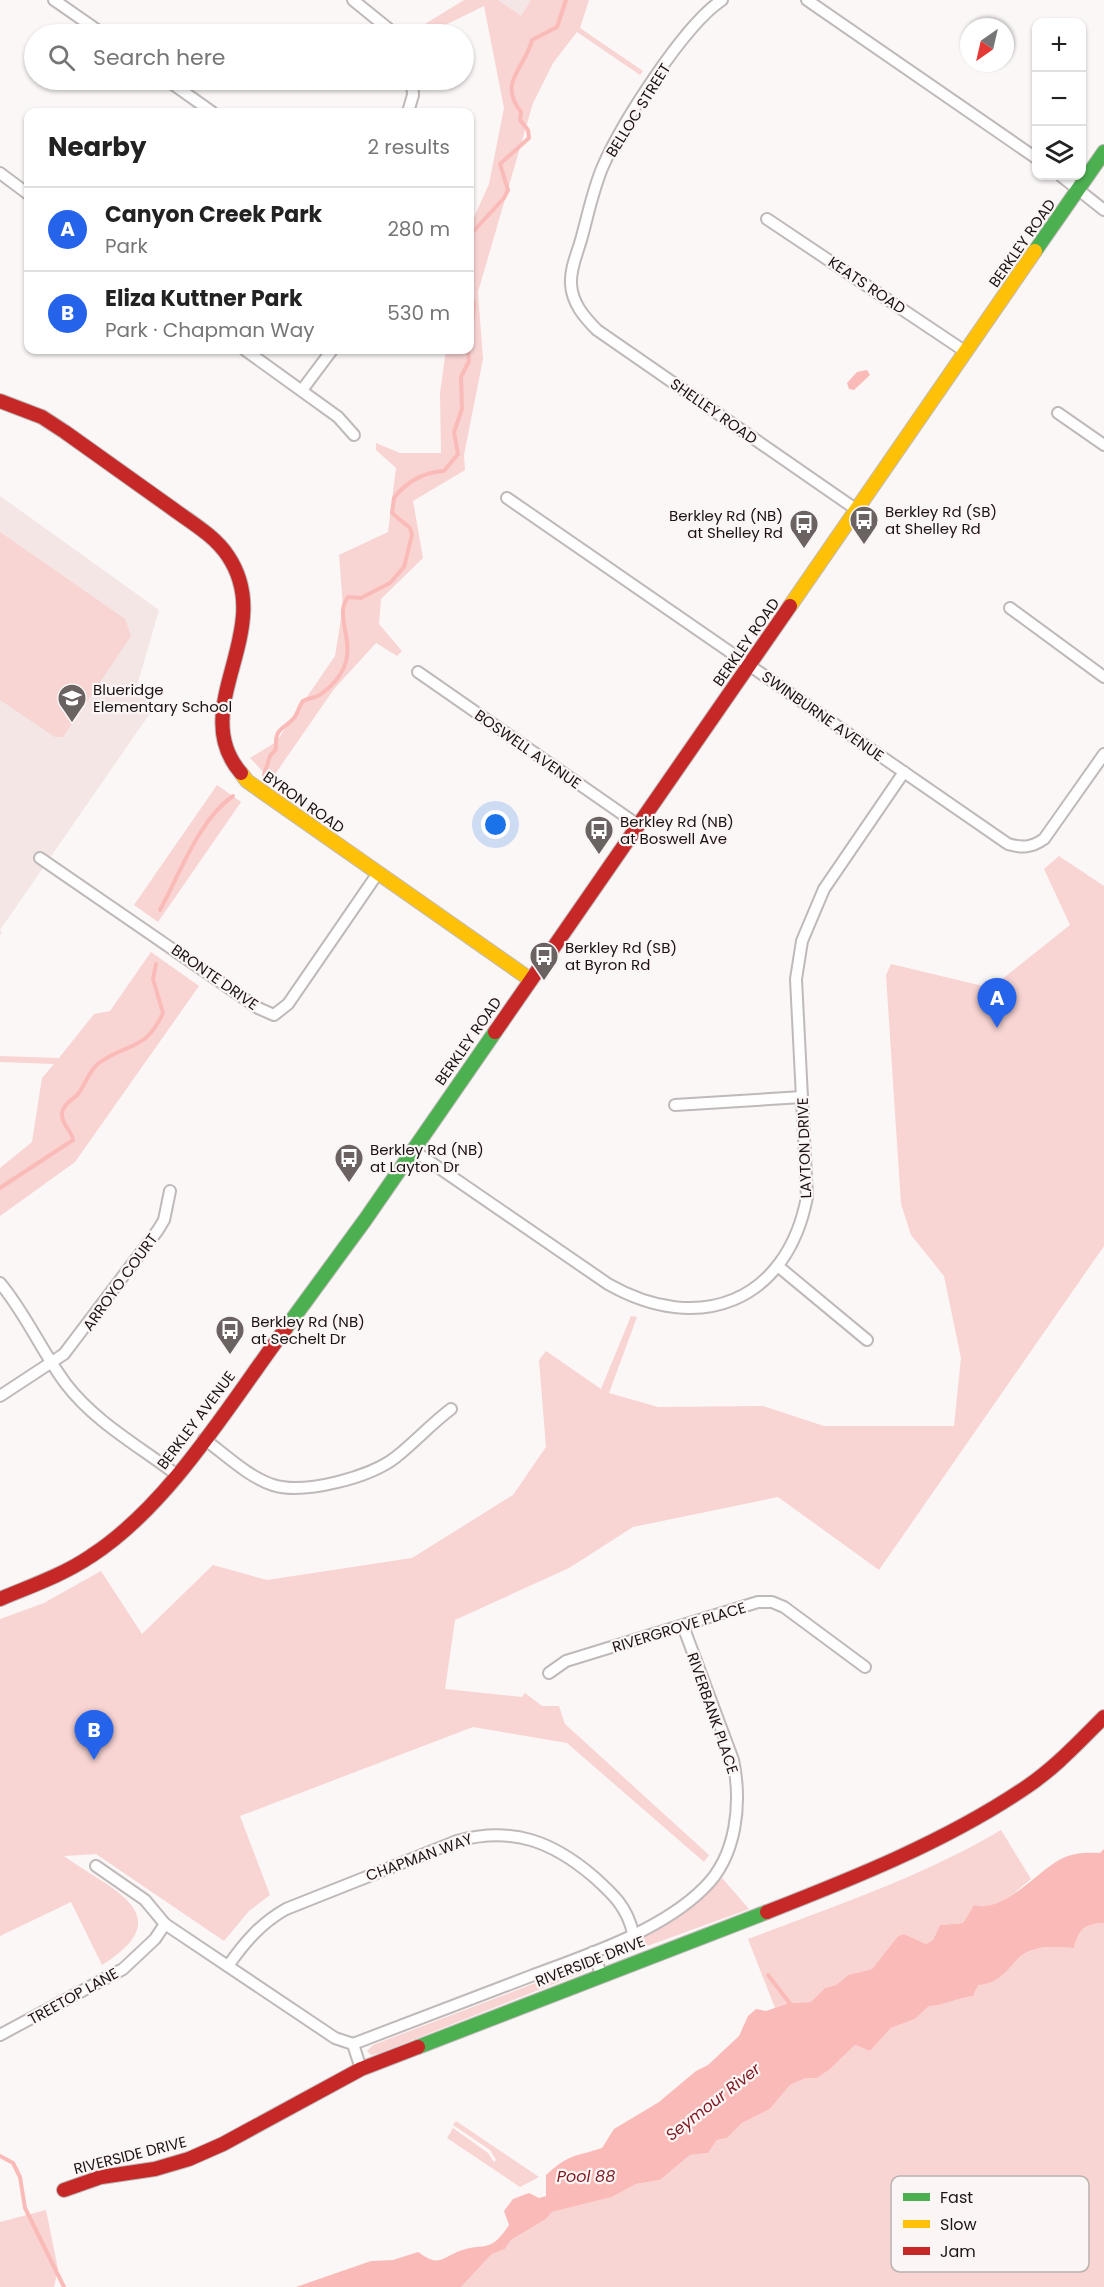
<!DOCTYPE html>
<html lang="en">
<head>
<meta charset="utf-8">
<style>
	body { margin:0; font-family:Poppins,sans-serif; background:#f6f6f6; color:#222 }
	.controls { position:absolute; right:18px; top:18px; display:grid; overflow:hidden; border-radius:12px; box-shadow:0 2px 4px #0004 }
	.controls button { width:54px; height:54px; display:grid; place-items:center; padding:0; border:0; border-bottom:2px solid #e0e0e0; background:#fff; color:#222; font:30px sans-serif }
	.compass { position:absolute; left:960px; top:18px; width:54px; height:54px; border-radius:50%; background:#fff; box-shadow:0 2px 4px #0004; rotate:214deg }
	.you { position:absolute; left:496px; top:825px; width:21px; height:21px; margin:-15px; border:4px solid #fff; border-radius:50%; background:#1a73e8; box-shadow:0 0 0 9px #1a73e833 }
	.badge { display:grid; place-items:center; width:39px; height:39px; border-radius:50%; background:#2563eb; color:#fff; font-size:20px; font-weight:700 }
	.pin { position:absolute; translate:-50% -50px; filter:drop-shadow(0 2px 3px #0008) }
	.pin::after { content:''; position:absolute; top:32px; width:21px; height:18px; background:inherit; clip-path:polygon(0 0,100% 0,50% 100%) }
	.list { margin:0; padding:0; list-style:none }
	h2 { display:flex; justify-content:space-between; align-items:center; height:78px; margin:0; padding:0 24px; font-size:26px }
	h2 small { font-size:20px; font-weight:400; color:#767676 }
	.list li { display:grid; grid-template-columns:39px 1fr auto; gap:18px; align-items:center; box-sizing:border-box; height:84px; padding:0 24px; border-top:2px solid #e0e0e0 }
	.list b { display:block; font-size:22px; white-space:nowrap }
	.list p { margin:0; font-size:20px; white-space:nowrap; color:#767676 }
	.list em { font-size:20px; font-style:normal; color:#767676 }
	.icon { flex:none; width:33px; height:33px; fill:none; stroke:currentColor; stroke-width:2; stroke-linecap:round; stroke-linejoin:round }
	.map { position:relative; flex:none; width:1104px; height:2287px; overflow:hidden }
	.search { position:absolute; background:#fff; box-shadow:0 2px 4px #0004; left:24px; top:24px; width:450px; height:66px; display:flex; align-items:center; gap:15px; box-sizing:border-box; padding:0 21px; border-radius:33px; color:#767676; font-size:22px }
	.panel { position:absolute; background:#fff; box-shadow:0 2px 4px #0004; left:24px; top:108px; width:450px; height:246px; border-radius:12px }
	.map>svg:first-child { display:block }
</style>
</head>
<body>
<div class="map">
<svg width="1104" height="2287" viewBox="0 0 1104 2287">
	<rect width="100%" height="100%" fill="#faf7f6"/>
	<g fill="#f4e6e5">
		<polygon points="498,0 531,0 521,17"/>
		<polygon points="0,496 159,610 134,696 157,703 0,930 2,932 0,935"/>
	</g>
	<g fill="#f8d4d3">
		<polygon points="464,0 498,0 521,16 531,0 589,0 580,28 643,71 640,75 577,32 553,63 533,103 478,292 483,359 464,455 465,470 413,501 423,558 381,599 379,624 402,651 397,656 376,643 334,689 271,780 250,758 276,742 335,656 343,606 339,555 388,532 396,468 376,450 376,443 400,453 441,453 440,393 446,350 470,350 470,226 489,184 504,108 484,6 427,34 412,32"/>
		<polygon points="0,532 125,619 131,636 63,737 55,737 0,700"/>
		<polygon points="217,785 241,802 158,922 134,905"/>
		<path d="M1059,856L1104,886V1246L879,1570L778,1497L633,1527L569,1568L455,1620L445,1689L522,1697L525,1693L542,1706H559L565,1724L709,1855L704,1862L567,1743L473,1727L240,1816L270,1895L249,1911L224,1941L96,1854L64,1856C109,1889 183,1914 102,1965L71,1902L0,1936V1619L44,1603L101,1571L142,1634L213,1565L267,1580L412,1558L513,1495L546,1447L539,1360L546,1351L601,1389L631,1316L637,1317L609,1393L658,1407L763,1406L824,1426H954L961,1358L944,1276L911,1235L901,1204L886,975L891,964L991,988L1070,925L1044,869Z"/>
		<polygon points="151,952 199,986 75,1162 0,1216 0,1168 32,1142 42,1078 54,1064 0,1062 0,1056 59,1058 94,1014 110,1011"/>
		<path d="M1001,1830L1031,1879C1015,1892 996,1912 974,1905L963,1923L940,1925L933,1940L926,1944L904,1934L898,1936L872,1969L848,1975L836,1985L825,1988L812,2002L789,2003L775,2008L748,1939C834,1906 922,1877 1001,1830Z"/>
		<path d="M722,1878L749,1909L609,1960L610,1955C650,1933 692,1914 722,1878Z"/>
		<path d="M1104,1923V2287H461L492,2254L505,2249L511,2240L546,2219L552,2212L612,2197L636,2184L660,2180L690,2155L708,2153L717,2140L727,2138L742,2123L770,2109L790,2085L806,2078H817L829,2070L855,2045L870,2051L891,2028L915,2019L929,2006C943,2006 957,1998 973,1996L978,1984C1008,1982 1010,1956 1036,1949C1047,1946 1062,1948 1074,1948C1079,1929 1084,1924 1104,1923Z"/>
		<polygon points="580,1966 585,1969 584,1972 377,2054 371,2055 367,2051 373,2045"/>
		<polygon points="456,2121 539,2177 520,2187 447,2138 453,2128 488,2153 494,2162 496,2160 490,2150 453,2125"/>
		<polygon points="46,2210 58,2269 54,2287 0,2287 0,2222"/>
	</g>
	<g fill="#fabbb8">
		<polygon points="867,370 870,375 854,390 849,389 847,383 857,372"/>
		<path d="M1104,1849V1923C1084,1924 1079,1929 1074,1948C1062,1948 1047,1946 1036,1949C1010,1955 1010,1982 978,1985L973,1996C957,1998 943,2006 929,2006L915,2019L891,2028L870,2051L855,2045L829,2070L817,2078H806L790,2085L770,2109L742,2123L727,2138L717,2140L708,2153L690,2155L660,2180L636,2184L612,2197L552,2212L546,2219L511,2240L505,2249L492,2254L461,2287H296L371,2261L393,2260L418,2252C438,2266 439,2260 457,2252C483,2241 489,2256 509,2225L504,2211L513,2199L529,2193L539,2198L546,2196V2175C570,2153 575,2157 602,2148L614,2129L659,2102L696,2071L708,2065L739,2036L748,2016L756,2009L766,2011L789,2003L811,2002L825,1988L836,1985L848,1975L872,1969L898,1936L904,1934L926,1944L933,1940L940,1925L963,1923L974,1905C1002,1914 1036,1873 1059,1860C1071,1853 1086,1852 1100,1853Z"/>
	</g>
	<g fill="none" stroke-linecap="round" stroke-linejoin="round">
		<g stroke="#fabbb8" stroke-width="4">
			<path d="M470,235L504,198L508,190L500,164L529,138L528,130L520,120L521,112C497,82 526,67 532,40L557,27L566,0"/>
			<polyline points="470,294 474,304 470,347"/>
			<path d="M264,775L270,756L276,749C275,727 281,732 294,718C298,713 299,706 303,701C309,697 315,699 321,694C373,656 329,621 348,597L361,598L390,583L404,567L412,535L410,528L392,513L394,498C406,482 424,472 444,471L458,454L454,432L462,409L461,377L469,361L468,350"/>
			<path d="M160,910C179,876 199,819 233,796"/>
			<path d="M0,1188L73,1140C72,1131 62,1125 62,1115C61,1106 72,1100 78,1094C85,1085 90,1069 99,1063C128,1042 145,1052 163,1013L153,979L156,964"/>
			<polyline points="768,1975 791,2005"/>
			<polyline points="0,2156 13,2163 20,2177 25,2208 64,2287"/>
		</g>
		<g stroke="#c0b9b9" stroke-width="14">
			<g id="street">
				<polyline points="54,0 103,34"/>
				<polyline points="353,0 395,34"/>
				<path d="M722,0C684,25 622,123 603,166C593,189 588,215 581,240C577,254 570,269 571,284C572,303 584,317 597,330L857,510"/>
				<polyline points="807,0 1036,158"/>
				<polyline points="167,80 212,112"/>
				<polyline points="408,112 413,95 412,80"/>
				<polyline points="0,173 28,194"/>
				<polyline points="1061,176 1104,210"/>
				<polyline points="767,219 966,352"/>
				<polyline points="245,350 338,417 354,435"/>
				<polyline points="302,390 332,350"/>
				<polyline points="1058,413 1104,445"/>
				<path d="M507,498L1008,844C1022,848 1031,848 1044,839L1104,754"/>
				<polyline points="1010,608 1104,677"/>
				<polyline points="418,672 638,825"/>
				<polyline points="40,858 258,1008 274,1015 288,1004 378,873"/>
				<polyline points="675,1105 802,1097"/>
				<path d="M413,1150L608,1284C699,1336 787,1302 807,1197L796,979L802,941L824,889L904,772"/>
				<polyline points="779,1267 867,1340"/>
				<path d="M0,1283C26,1314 42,1352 66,1384C95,1422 139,1446 177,1475"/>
				<polyline points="0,1396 64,1354 158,1230 164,1220 170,1191"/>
				<path d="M204,1439C225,1454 248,1477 273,1485C304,1495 371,1477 396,1457C415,1442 431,1424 451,1409"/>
				<polyline points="549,1673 566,1661 758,1602 772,1602 784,1607 865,1667"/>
				<polyline points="96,1866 145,1900 165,1924 335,2038 353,2044 361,2069"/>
				<polyline points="593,1952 601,1974"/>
				<path d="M228,1966C244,1943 261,1923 286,1909L457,1841C512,1826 552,1841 594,1877C613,1894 627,1907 633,1933"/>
				<polyline points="0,2035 123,1969 155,1939 165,1924"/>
				<path d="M353,2044C412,2022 471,1999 531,1976C587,1955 661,1931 704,1888C737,1856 742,1803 733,1760L683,1626"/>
			</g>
		</g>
		<g stroke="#c0b9b9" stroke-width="16">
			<g id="fast">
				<polyline points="1035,251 1104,152"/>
				<polyline points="286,1328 365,1220 495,1032"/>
				<polyline points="418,2047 767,1912"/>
			</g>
		</g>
		<g stroke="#c0b9b9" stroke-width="16">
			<g id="slow">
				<polyline points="790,606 1035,251"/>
				<polyline points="241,773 247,781 531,980"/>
			</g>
		</g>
		<g stroke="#c0b9b9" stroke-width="16">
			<g id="jam">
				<path d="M0,401L42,417L65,432C101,458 137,483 173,509C192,523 215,536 228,556C278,631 185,708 241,773"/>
				<polyline points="495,1032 790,606"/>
				<path d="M0,1599C31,1586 63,1575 91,1556C170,1505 230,1403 286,1328"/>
				<path d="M767,1912C854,1878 944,1842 1022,1790C1053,1770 1078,1743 1104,1717"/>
				<polyline points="64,2190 101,2177 155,2169 189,2159 223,2144 361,2069 418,2047"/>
			</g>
		</g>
		<use href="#street" stroke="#fefefe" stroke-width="10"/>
		<use href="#fast" stroke="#4caf50" stroke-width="14"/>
		<use href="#slow" stroke="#ffc107" stroke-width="14"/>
		<use href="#jam" stroke="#c62828" stroke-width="14"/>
	</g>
	<defs>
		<g id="bus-pin" transform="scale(1.5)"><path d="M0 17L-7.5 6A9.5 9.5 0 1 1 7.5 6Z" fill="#6a6362" stroke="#fbf6f5"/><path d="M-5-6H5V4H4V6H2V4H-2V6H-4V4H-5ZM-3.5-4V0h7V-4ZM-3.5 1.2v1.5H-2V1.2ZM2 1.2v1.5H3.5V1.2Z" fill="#fff"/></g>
		<g id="school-pin" transform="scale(1.5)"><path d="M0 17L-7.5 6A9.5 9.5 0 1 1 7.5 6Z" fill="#6a6362" stroke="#fbf6f5"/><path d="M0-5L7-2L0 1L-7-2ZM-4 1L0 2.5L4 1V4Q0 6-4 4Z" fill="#fff"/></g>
	</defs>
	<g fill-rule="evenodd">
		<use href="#bus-pin" x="864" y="520"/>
		<use href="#bus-pin" x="804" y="524"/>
		<use href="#school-pin" x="72" y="698"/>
		<use href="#bus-pin" x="599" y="830"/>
		<use href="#bus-pin" x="544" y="956"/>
		<use href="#bus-pin" x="349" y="1158"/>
		<use href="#bus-pin" x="230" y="1330"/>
	</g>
	<g text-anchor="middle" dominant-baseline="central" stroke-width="4.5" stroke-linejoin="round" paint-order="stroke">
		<g font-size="15" fill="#1c1312" stroke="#fbf6f5">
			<text transform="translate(638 110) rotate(-58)">BELLOC STREET</text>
			<text transform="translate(1022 243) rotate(-55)">BERKLEY ROAD</text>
			<text transform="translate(867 285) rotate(34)">KEATS ROAD</text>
			<text transform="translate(714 411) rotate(35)">SHELLEY ROAD</text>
			<text transform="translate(746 642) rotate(-55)">BERKLEY ROAD</text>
			<text transform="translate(823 716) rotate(35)">SWINBURNE AVENUE</text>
			<text transform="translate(528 749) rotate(35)">BOSWELL AVENUE</text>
			<text transform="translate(304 802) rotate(35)">BYRON ROAD</text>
			<text transform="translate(215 977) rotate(35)">BRONTE DRIVE</text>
			<text transform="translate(468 1041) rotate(-55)">BERKLEY ROAD</text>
			<text transform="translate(804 1148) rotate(-92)">LAYTON DRIVE</text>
			<text transform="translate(120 1282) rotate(-54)">ARROYO COURT</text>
			<text transform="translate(196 1420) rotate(-53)">BERKLEY AVENUE</text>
			<text transform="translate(679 1627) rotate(-17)">RIVERGROVE PLACE</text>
			<text transform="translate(713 1713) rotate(71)">RIVERBANK PLACE</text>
			<text transform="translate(419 1857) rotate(-20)">CHAPMAN WAY</text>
			<text transform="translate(590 1961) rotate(-21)">RIVERSIDE DRIVE</text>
			<text transform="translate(73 1996) rotate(-29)">TREETOP LANE</text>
			<text transform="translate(130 2155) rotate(-14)">RIVERSIDE DRIVE</text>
		</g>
		<g font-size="15" fill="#1c1312" stroke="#fbf6f5" text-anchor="start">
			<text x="885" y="511">Berkley Rd (SB)<tspan x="885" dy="17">at Shelley Rd</tspan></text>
			<text x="783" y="515" text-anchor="end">Berkley Rd (NB)<tspan x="783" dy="17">at Shelley Rd</tspan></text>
			<text x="93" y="689">Blueridge<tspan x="93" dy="17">Elementary School</tspan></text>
			<text x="620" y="821">Berkley Rd (NB)<tspan x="620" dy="17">at Boswell Ave</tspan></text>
			<text x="565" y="947">Berkley Rd (SB)<tspan x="565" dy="17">at Byron Rd</tspan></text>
			<text x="370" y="1149">Berkley Rd (NB)<tspan x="370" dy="17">at Layton Dr</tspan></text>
			<text x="251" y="1321">Berkley Rd (NB)<tspan x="251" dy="17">at Sechelt Dr</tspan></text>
		</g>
		<g font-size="16" font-style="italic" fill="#821c25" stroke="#fbf6f5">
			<text transform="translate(713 2102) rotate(-38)">Seymour River</text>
			<text x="586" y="2176">Pool 88</text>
		</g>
	</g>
	<rect x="891" y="2176" width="198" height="96" rx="9" fill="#fbf6f5" stroke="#b8b2b1" stroke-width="1.5"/>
	<rect x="903" y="2193" width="27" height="8" fill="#4caf50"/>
	<rect x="903" y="2220" width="27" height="8" fill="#ffc107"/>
	<rect x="903" y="2247" width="27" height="8" fill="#c62828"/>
	<g font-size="16" fill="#1c1312">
		<text x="940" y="2203">Fast</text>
		<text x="940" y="2230">Slow</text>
		<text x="940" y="2257">Jam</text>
	</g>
</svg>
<div class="controls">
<button>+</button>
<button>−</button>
<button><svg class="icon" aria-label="layers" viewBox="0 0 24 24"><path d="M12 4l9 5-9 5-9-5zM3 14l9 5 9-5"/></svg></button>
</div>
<svg class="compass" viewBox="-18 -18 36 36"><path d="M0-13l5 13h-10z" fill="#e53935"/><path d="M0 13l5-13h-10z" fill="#767676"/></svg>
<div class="you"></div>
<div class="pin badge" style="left:997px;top:1028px">A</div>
<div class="pin badge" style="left:94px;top:1760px">B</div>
<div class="search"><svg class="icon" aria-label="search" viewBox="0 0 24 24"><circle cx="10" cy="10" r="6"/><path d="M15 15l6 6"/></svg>Search here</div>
<section class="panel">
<h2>Nearby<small>2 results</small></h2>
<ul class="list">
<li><span class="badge">A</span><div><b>Canyon Creek Park</b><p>Park</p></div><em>280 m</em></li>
<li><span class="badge">B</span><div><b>Eliza Kuttner Park</b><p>Park · Chapman Way</p></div><em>530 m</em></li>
</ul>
</section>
</div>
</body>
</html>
